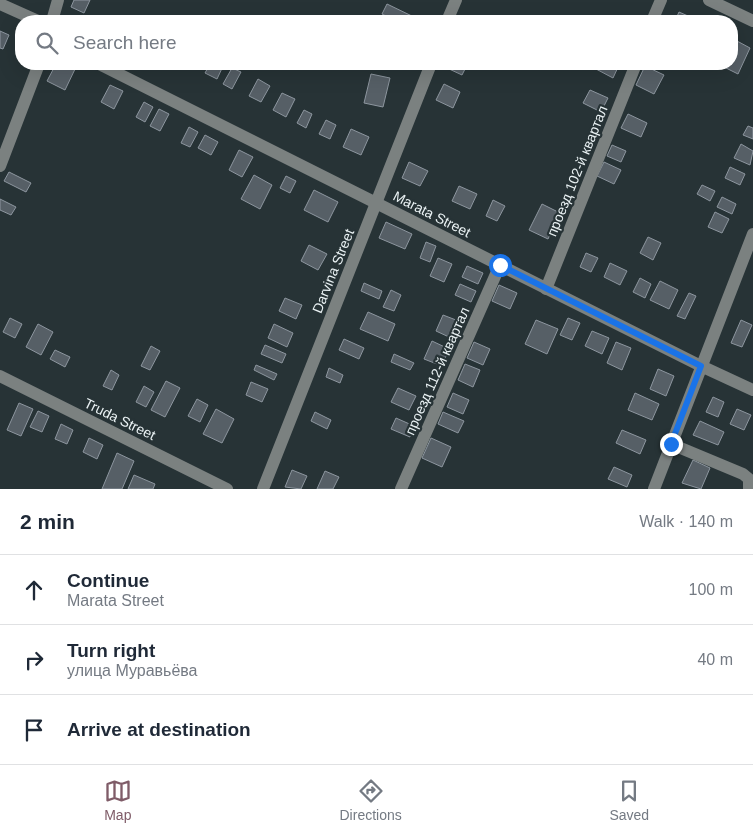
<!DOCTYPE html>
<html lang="en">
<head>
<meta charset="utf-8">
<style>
	body { margin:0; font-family:Helvetica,sans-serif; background:#f6f6f7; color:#1f2937 }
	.stop { position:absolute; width:15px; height:15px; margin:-11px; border:4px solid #1a73e8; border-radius:50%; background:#fff }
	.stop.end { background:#1a73e8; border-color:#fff; box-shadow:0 1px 5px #0008 }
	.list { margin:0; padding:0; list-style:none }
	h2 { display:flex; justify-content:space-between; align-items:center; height:65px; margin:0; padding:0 20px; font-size:21px }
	h2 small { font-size:16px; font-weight:400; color:#747a83 }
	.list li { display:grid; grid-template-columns:32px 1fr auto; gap:15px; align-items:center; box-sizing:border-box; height:70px; padding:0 20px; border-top:1px solid #e0e1e3 }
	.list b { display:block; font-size:19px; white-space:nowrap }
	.list p { margin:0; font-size:16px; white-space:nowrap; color:#747a83 }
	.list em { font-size:16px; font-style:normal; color:#747a83 }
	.icon { flex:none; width:28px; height:28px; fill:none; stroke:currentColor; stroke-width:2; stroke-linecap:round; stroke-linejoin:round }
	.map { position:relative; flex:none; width:753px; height:489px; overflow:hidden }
	.search { position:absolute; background:#fff; box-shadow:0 5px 20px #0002; left:15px; right:15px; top:15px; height:55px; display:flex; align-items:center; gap:12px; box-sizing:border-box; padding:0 18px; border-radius:20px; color:#747a83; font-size:19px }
	.sheet { height:275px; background:#fff }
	nav { display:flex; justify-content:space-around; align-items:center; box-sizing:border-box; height:70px; border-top:1px solid #e0e1e3; background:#fff; font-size:14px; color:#747a83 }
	nav a { display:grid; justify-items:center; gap:2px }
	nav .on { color:#7f5c68 }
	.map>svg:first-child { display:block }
</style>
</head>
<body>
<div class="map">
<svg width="753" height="489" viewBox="0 0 753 489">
	<rect width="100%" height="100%" fill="#273336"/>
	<g fill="#565f66" stroke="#8d969f">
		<polygon points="74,0 90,0 84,13 71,7"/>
		<polygon points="387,4 416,18 414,21 396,21 382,14"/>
		<polygon points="679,12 697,20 697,21 675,21"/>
		<polygon points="0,31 9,35 3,49 0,48"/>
		<polygon points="737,41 750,48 738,74 724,67 726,64 732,64 732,52"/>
		<polygon points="56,64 71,64 76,67 65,90 47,81"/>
		<polygon points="210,64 224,64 217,79 205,73"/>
		<polygon points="449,64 459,64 466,67 462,75 447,68"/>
		<polygon points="599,64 616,64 619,65 613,78 596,69"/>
		<polygon points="645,66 664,75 654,94 636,85"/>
		<polygon points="232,68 241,72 232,89 223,84"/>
		<polygon points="371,74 390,78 383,107 364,103"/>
		<polygon points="258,79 270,86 261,102 249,96"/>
		<polygon points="444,84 460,92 453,108 436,100"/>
		<polygon points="110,85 123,91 114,109 101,102"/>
		<polygon points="590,90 608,98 601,112 583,103"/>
		<polygon points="282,93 295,99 286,117 273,110"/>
		<polygon points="144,102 153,107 145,122 136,117"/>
		<polygon points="159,109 169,114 160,131 150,126"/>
		<polygon points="304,110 312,114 306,128 297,123"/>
		<polygon points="628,114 647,123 641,137 621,128"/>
		<polygon points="326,120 336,125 330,139 319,134"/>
		<polygon points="748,126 753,128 753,139 743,135"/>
		<polygon points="189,127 198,132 190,147 181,143"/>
		<polygon points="351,129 369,137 361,155 343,147"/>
		<polygon points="205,135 218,142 211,155 198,148"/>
		<polygon points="741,144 753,151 750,165 734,158"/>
		<polygon points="612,145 626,151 621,162 607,156"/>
		<polygon points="239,150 253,157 242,177 229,170"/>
		<polygon points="409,162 428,171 420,186 402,178"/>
		<polygon points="604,162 621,170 614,184 597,176"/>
		<polygon points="730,167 745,174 740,185 725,178"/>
		<polygon points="9,172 31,183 26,192 4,181"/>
		<polygon points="254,175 272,185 260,209 241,199"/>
		<polygon points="286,176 296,181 290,193 280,188"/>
		<polygon points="702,185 715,191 710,201 697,194"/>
		<polygon points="459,186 477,194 470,209 452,201"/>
		<polygon points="314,190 338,202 328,222 304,210"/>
		<polygon points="722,197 736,204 732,214 717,207"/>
		<polygon points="0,199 16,207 11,215 0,210"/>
		<polygon points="493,200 505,206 497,221 486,216"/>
		<polygon points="542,204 560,213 548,239 529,230"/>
		<polygon points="715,212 729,219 722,233 708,227"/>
		<polygon points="386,222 412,234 405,249 379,238"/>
		<polygon points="648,237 661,243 653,260 640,253"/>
		<polygon points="426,242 436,246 430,262 420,258"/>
		<polygon points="309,245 327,254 318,270 301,261"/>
		<polygon points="586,253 598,258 591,272 580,267"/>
		<polygon points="438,258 452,264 444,282 430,276"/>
		<polygon points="610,263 627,271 620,285 604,277"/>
		<polygon points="467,266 483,273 478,284 462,277"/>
		<polygon points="640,278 651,284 645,298 633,292"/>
		<polygon points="660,281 678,290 669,309 650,300"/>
		<polygon points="364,283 382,291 379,299 361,291"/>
		<polygon points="460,284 476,291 471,302 455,295"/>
		<polygon points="499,285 517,293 510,309 492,301"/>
		<polygon points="391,290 401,295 394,311 383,307"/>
		<polygon points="689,293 696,296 685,319 677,316"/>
		<polygon points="285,298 302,305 296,319 279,311"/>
		<polygon points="368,312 395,324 388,341 360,329"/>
		<polygon points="443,315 456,320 449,337 436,331"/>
		<polygon points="10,318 22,324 15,338 3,332"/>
		<polygon points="568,318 580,323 572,340 560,335"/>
		<polygon points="536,320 558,329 547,354 525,344"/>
		<polygon points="741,320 752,325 742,347 731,343"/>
		<polygon points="38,324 53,332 41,355 26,347"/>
		<polygon points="274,324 293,333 287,347 268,338"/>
		<polygon points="592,331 609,338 602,354 585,346"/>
		<polygon points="344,339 364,348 359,359 339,350"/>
		<polygon points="432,341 449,349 442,366 424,359"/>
		<polygon points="474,342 490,349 483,365 467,358"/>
		<polygon points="616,342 631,348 622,370 607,363"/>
		<polygon points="265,345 286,354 282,363 261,354"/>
		<polygon points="151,346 160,351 150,370 141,366"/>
		<polygon points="55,350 70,357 65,367 50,359"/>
		<polygon points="394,354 414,363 410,370 391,362"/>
		<polygon points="465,364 480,370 473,387 458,380"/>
		<polygon points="256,365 277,374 274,380 254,370"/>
		<polygon points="329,368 343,375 340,383 326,377"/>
		<polygon points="658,369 674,376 666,396 650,389"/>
		<polygon points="111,370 119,375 112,390 103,386"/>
		<polygon points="166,381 180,388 165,417 151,410"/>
		<polygon points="251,382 268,389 262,402 246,395"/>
		<polygon points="144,386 154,392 146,407 136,402"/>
		<polygon points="398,388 416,396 409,410 391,402"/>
		<polygon points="453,393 469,400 463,414 447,407"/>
		<polygon points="635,393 659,404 652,420 628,410"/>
		<polygon points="713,397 724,402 718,417 706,412"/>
		<polygon points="197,399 208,405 200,422 188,416"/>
		<polygon points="19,403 33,409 21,436 7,430"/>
		<polygon points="216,409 234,419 222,443 203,434"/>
		<polygon points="737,409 751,415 744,430 730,424"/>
		<polygon points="38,411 49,416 42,432 30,427"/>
		<polygon points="315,412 331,420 327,429 311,421"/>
		<polygon points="443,412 464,421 458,433 438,424"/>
		<polygon points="396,418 414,426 410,437 391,429"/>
		<polygon points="700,421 724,432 718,445 693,435"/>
		<polygon points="61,424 73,430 67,444 55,439"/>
		<polygon points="622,430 646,440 640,454 616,443"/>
		<polygon points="89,438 103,445 97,459 83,452"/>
		<polygon points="431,438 451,447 442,467 422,458"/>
		<polygon points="117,453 134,461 122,489 102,489"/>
		<polygon points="693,460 710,468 701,489 682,483"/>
		<polygon points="614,467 632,475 627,487 608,479"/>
		<polygon points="292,470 307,476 301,489 285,487"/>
		<polygon points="325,471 339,477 333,489 317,489"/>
		<polygon points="134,475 155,484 153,489 128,489"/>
	</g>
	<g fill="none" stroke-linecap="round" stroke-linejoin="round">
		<g stroke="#7b8180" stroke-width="12">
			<polyline points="709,0 753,21"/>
			<polyline points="0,4 38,21"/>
			<polyline points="52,21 58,0"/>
			<polyline points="447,21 456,0"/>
			<polyline points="652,21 661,0"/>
			<polyline points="99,64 701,366 753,390"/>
			<polyline points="0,166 39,64"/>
			<polyline points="546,289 636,64"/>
			<polyline points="0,376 227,489"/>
			<polyline points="671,444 743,474 749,479 749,489"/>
			<polyline points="263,489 431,64"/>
			<polyline points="401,489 500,265"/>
			<polyline points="654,489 753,234"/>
		</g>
	</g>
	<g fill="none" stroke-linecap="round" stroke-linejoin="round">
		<polyline stroke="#1a73e8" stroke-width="6" points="500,265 701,366 671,444"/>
	</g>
	<g text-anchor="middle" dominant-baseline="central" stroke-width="4.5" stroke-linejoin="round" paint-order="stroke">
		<g font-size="14" fill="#eaf2f4" stroke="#273336">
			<text transform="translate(577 171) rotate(-68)">проезд 102-й квартал</text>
			<text transform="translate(432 214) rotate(27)">Marata Street</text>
			<text transform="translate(333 271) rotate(-68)">Darvina Street</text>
			<text transform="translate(437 371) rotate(-66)">проезд 112-й квартал</text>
			<text transform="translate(120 419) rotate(26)">Truda Street</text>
		</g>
	</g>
</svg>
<div class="stop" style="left:500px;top:265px"></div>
<div class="stop end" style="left:671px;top:444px"></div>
<div class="search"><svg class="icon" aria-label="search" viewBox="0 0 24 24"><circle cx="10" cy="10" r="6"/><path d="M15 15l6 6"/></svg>Search here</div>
</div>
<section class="sheet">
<h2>2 min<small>Walk · 140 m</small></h2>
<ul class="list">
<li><svg class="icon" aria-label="ahead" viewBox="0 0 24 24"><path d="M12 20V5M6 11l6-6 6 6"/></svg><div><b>Continue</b><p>Marata Street</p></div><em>100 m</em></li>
<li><svg class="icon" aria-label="right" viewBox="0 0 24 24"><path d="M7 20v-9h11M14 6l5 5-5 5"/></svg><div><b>Turn right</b><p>улица Муравьёва</p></div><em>40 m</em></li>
<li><svg class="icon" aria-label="arrive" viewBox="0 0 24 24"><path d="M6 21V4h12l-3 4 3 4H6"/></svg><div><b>Arrive at destination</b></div></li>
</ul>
</section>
<nav>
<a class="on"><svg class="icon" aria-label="map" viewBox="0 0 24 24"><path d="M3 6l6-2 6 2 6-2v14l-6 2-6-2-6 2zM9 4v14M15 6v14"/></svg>Map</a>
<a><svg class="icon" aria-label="directions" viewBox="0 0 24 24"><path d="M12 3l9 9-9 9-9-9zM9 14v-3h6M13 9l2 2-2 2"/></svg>Directions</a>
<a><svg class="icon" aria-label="saved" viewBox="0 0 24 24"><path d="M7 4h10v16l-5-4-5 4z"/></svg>Saved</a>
</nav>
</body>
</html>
